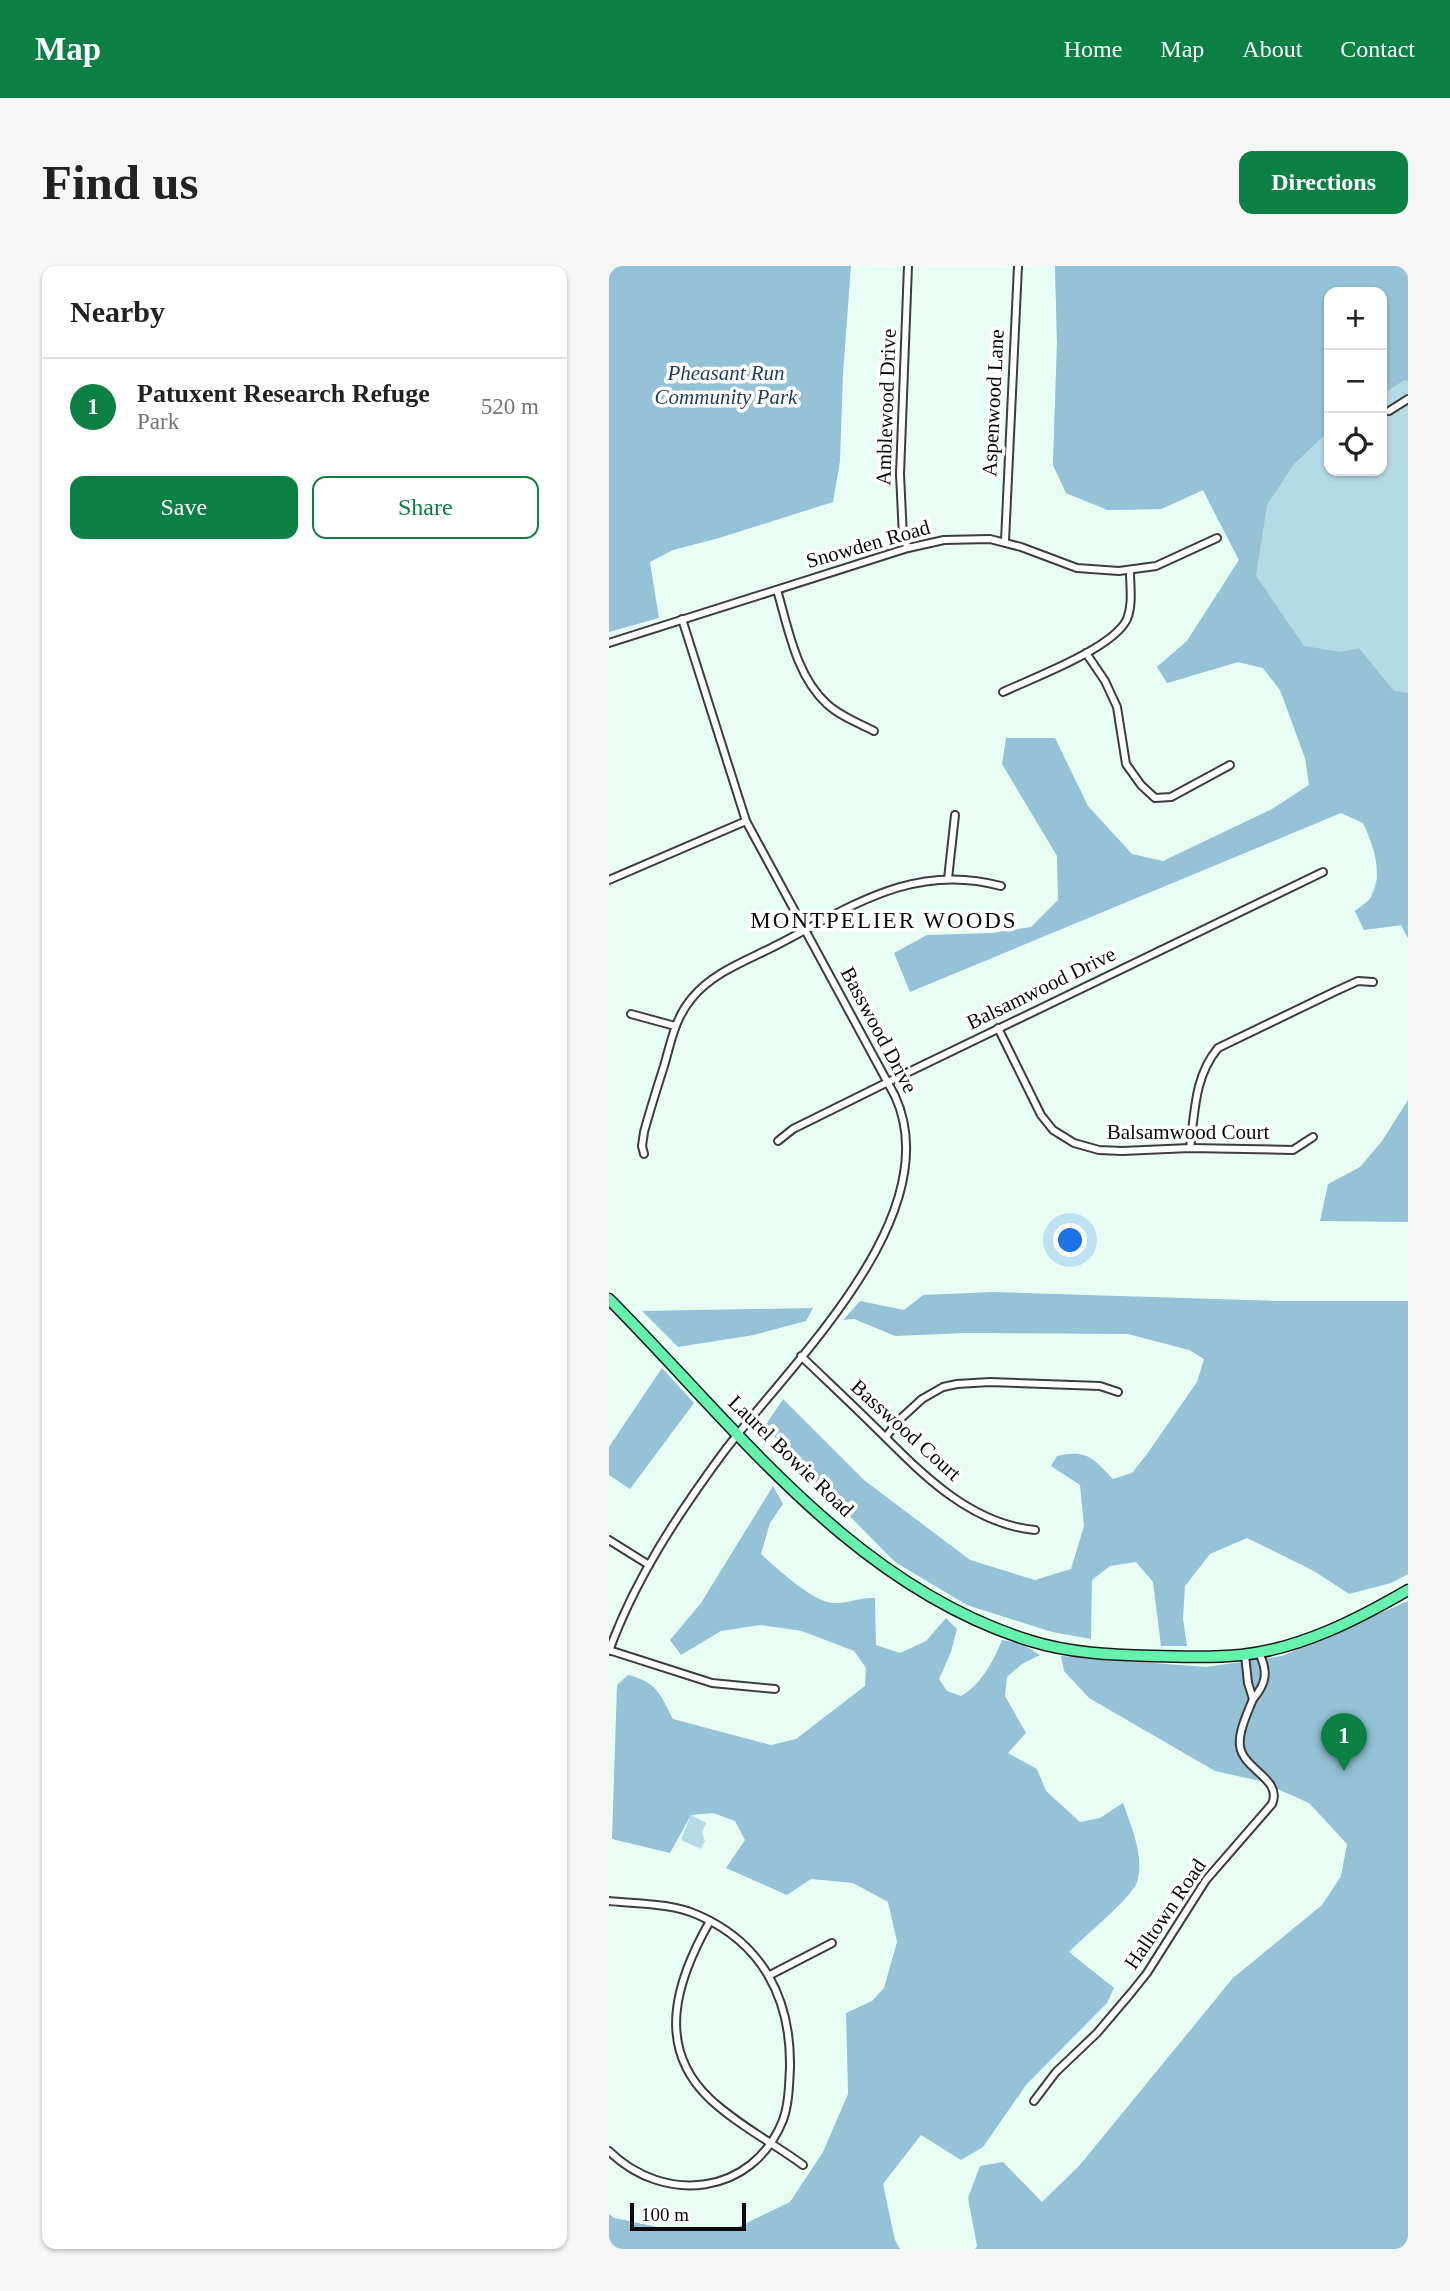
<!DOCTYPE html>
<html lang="en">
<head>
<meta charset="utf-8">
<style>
	body { margin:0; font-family:"Times New Roman",serif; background:#f6f6f6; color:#222 }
	.controls { position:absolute; right:21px; top:21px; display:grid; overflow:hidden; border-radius:14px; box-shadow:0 2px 5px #0004 }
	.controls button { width:63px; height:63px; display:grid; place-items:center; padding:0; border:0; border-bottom:2px solid #e0e0e0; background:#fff; color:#222; font:35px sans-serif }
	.scale { position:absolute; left:21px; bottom:18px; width:116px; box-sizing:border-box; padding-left:7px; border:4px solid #0a0a0a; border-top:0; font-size:19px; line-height:24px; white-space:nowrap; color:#0a0a0a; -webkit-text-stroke:5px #fff; paint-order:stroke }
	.you { position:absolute; left:462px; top:975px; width:24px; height:24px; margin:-18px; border:5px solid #fff; border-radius:50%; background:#1a73e8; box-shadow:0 0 0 10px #1a73e833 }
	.badge { display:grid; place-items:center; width:46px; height:46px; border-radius:50%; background:#0b8043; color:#fff; font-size:23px; font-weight:700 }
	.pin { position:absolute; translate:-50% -58px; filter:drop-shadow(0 2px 4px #0008) }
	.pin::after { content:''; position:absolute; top:37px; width:24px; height:21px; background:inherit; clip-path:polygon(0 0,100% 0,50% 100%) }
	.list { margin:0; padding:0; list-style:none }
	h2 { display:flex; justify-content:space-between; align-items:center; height:91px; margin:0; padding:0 28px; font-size:30px }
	h2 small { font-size:23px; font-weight:400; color:#767676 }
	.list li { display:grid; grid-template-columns:46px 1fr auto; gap:21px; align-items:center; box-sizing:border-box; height:98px; padding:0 28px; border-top:2px solid #e0e0e0 }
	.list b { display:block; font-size:26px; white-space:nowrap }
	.list p { margin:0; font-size:23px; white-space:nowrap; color:#767676 }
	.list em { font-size:23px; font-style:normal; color:#767676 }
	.actions { display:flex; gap:14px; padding:21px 28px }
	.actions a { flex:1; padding:16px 0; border:2px solid #0b8043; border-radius:14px; text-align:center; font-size:24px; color:#0b8043 }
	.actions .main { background:#0b8043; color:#fff }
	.icon { flex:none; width:38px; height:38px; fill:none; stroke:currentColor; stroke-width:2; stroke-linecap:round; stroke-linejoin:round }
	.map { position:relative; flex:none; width:799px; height:1983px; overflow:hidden; border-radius:14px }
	header { display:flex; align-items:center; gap:42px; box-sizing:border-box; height:98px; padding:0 35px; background:#0b8043; color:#fff }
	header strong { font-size:33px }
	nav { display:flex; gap:38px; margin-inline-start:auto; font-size:24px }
	.intro { display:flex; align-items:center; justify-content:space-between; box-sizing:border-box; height:168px; padding:0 42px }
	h1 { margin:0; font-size:49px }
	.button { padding:18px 32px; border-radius:14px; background:#0b8043; color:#fff; font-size:24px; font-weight:700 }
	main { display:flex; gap:42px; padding:0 42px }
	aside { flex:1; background:#fff; border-radius:14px; box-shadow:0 2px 5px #0004 }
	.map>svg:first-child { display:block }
</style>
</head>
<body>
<header>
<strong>Map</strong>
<nav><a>Home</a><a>Map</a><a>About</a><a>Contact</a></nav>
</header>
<div class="intro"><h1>Find us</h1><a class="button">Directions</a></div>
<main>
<aside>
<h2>Nearby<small></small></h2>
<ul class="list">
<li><span class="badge">1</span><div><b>Patuxent Research Refuge</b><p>Park</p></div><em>520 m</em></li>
</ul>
<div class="actions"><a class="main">Save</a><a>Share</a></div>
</aside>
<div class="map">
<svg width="799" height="1983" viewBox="0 0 799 1983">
	<rect width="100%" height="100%" fill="#e8fef4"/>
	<g fill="#b4dae6" fill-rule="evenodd">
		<path d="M446,0H799V672L792,659L755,664L746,645L761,633L768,612L766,581L754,557L671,424L654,402L629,396L558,417L548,401L578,375L630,294L594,224L552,243L499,244L457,227L444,199L448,77ZM720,26H773V205H720Z"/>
		<polygon points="82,1549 97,1557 93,1566 96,1575 92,1583 72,1574"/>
	</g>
	<g fill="#95c2d6">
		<polygon points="0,0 242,0 234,108 231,195 224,236 110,272 64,284 41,296 50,352 0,366"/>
		<path d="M446,0H799V115L795,114L773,129V26H720V165L685,198L658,239L647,310L695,380L732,386L750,382L785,425L799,427V672L792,659L755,664L746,645C750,642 756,638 760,634C777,613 764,578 754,557L732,547L301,726L285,687L318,669L383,667L422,661L449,634L448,590L393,498L397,472H446L479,540L523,588L554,595L663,543L700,519L696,492L671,424L654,402L629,396L558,417L548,401L578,375L630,294L594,224L552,243L499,244L457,227L444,199L448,77Z"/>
		<polygon points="799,834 799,956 711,955 719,918 751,901 773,875"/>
		<path d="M384,1026L671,1035H799V1308L782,1317L740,1328L705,1305L638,1272L601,1288L576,1320L574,1353L578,1380H552L544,1316L527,1296L501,1300L483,1314L482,1373L443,1366L358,1339L286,1296L201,1210L156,1160L174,1133L255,1214L361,1294L426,1314L462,1303L475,1260L471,1219L442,1200L448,1190C478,1183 484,1192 504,1213L523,1207L538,1188L588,1116L595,1093L580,1084L519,1068L356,1067L286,1070L245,1053L234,1054L251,1035L295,1044L314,1029Z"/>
		<polygon points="204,1042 197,1055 145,1069 69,1081 33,1045"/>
		<polygon points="53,1102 85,1137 21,1223 0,1209 0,1181"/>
		<path d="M164,1220L174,1238L161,1257L152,1288C168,1302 205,1338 227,1337C240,1337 252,1331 266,1332L267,1379L291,1387L317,1375L337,1352L348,1363L342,1386L330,1413L338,1425L352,1430C372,1419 385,1394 393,1374L413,1378L431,1389L413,1398L398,1411L396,1430L417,1467L399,1487L428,1503L437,1525L471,1556L491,1552L514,1537C522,1560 536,1592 528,1616C522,1633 474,1671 460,1686L505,1722L498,1737L417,1819L374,1881L352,1894L312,1869L274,1918L286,1974L291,1983H0V1948L5,1952L68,1965L125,1963L181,1936L214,1886L239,1828L237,1747L263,1735L275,1722L288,1676L279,1636L244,1617L202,1613L178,1629L117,1602L136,1574L126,1555L104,1547L82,1549L61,1587L3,1573L8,1419L19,1409C48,1416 51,1428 64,1453L162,1479L187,1473L256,1420L257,1402L245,1385L193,1365L151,1359L112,1365L72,1389L61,1374L92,1337Z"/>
		<polygon points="799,1335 799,1983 366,1983 368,1980 359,1932 371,1900 394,1896 433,1936 470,1900 624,1712 713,1639 732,1610 738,1578 700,1537 651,1515 606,1505 480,1432 455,1405 452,1390 597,1401 673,1390"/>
	</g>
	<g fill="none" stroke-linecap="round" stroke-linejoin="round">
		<g stroke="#3d3d3d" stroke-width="10">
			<g id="street">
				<polyline points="780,145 799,133"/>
				<polyline points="396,275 409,0"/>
				<polyline points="299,282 294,271 291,208 299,0"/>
				<path d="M168,324C179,361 187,410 218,438C231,450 249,457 265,465"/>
				<polyline points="0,377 299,282 335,274 381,273 412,281 468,302 510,305 547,300 608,272"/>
				<polyline points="477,387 496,415 508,441 517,498 532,519 546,532 562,531 621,499"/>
				<path d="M394,426C424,412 505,382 518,353C524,338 521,321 521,305"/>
				<polyline points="339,613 346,549"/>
				<polyline points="0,614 137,555"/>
				<polyline points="22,748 66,760"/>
				<polyline points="389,762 432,849 444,864 465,877 490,884 513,885 581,882 684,884 704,871"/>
				<polyline points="169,875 184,863 279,816 714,606"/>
				<path d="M581,882C586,846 585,811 609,782L727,725L749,715L764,716"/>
				<path d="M35,888L33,880L35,866C41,844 48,822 55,800C62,776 66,752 83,732C104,706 139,694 168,679C242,641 304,596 392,620"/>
				<path d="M192,1090C219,1116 247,1142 274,1169C316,1211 363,1258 426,1264"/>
				<polyline points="277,1171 288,1156 313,1133 334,1121 348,1118 381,1116 491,1120 509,1126"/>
				<polyline points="0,1274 40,1299"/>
				<polyline points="0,1384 103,1417 166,1423"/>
				<path d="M0,1385C26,1313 69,1248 114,1187C180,1099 341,950 286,830L137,555L73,353"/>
				<path d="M636,1389L639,1417L644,1433C658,1417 659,1405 650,1387"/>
				<path d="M0,1635C29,1638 62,1637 89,1649C153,1677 182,1732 181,1801C180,1819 180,1837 174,1854C144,1930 55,1939 0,1885"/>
				<path d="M101,1655C68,1713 45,1780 101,1833C129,1859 164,1877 194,1899"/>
				<polyline points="161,1709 223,1677"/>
				<path d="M425,1835L447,1806L488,1767L522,1727L538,1707L597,1614L663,1538C674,1513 634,1504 631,1480C629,1466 639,1446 644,1433"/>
			</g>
		</g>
		<g stroke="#1b1b1b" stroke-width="13">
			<path id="primary" d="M0,1033C127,1161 243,1320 422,1375C460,1387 503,1389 543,1390C572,1391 603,1392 632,1389C691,1383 749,1353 799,1324"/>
		</g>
		<use href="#street" stroke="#fff" stroke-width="6"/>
		<use href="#primary" stroke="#64f2ac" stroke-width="10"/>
	</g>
	<g text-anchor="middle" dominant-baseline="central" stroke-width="7" stroke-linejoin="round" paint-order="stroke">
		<g font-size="21" font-style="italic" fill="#1f3b5e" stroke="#fff">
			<text x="117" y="107">Pheasant Run<tspan x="117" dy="24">Community Park</tspan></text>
		</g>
		<g font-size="21" fill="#0a0a0a" stroke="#fff">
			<text transform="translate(384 137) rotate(-87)">Aspenwood Lane</text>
			<text transform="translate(277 141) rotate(-88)">Amblewood Drive</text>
			<text transform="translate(259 278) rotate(-16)">Snowden Road</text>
			<text transform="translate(432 722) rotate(-26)">Balsamwood Drive</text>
			<text transform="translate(270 764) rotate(62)">Basswood Drive</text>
			<text x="579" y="866">Balsamwood Court</text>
			<text transform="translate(297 1164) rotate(42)">Basswood Court</text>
			<text transform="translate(182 1190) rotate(44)">Laurel Bowie Road</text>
			<text transform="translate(556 1648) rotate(-56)">Halltown Road</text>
		</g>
		<g font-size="23" letter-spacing="2" fill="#0a0a0a" stroke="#fff">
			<text x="275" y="654">MONTPELIER WOODS</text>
		</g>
	</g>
</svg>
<div class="controls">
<button>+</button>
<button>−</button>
<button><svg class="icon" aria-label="locate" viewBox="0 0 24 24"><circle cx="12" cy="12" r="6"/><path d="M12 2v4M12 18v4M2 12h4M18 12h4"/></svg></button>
</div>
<div class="scale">100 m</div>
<div class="you"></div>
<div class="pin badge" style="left:735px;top:1505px">1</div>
</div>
</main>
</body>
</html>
